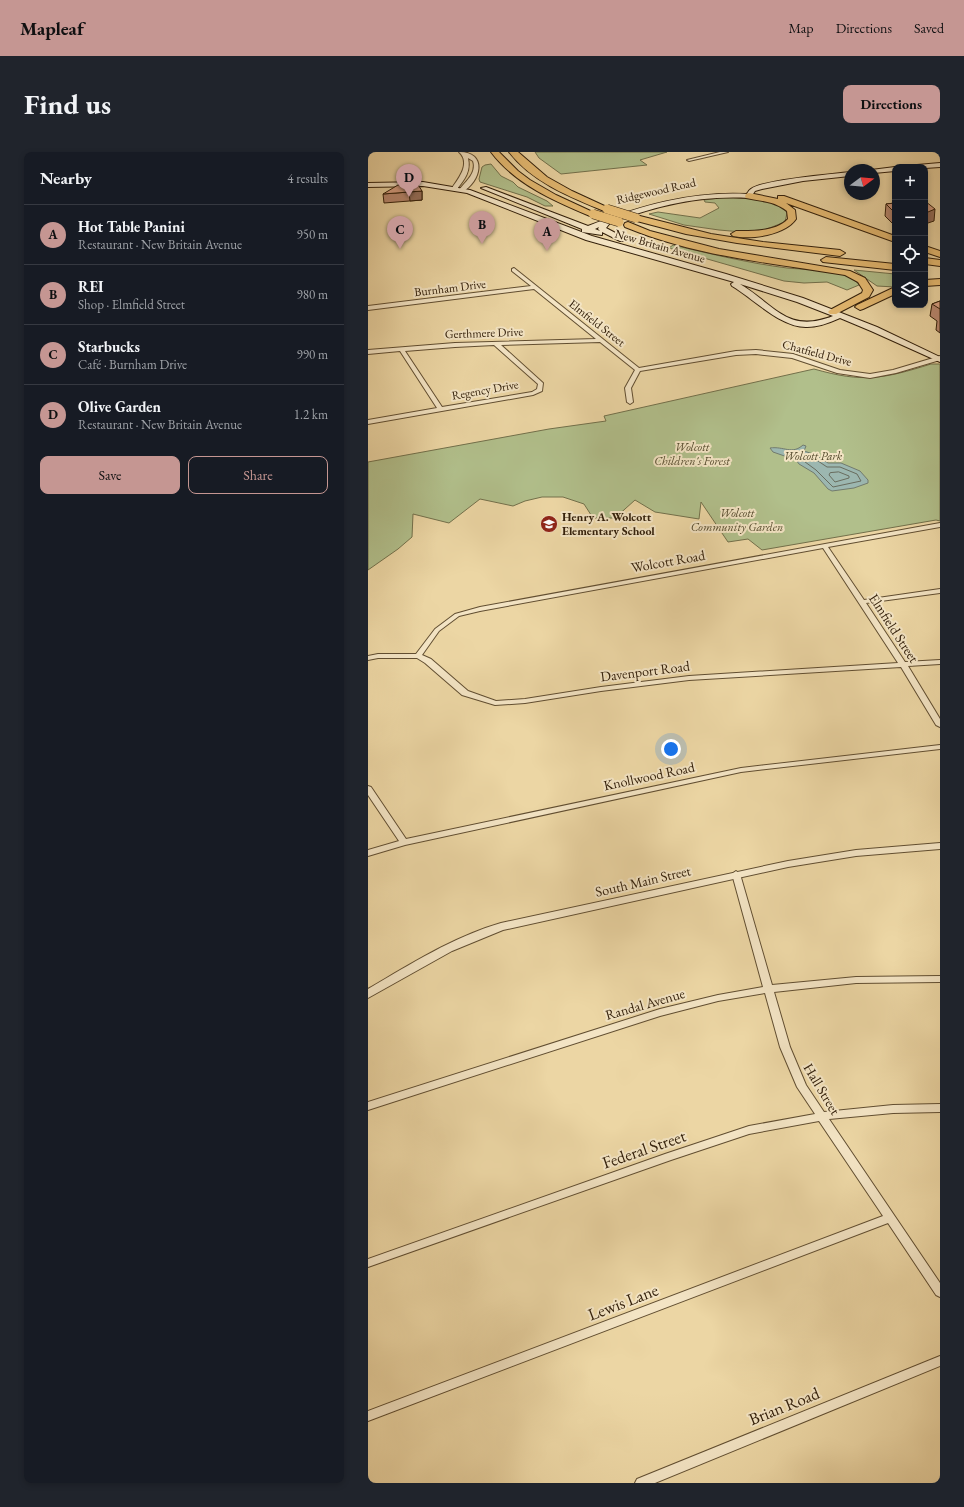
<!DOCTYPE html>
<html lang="en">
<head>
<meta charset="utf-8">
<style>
	body { margin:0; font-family:"EB Garamond",serif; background:#20242c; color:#f1f3f6 }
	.controls { position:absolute; right:12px; top:12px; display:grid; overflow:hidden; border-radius:8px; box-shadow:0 2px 6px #0003 }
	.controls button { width:36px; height:36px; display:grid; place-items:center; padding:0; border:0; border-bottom:1px solid #363941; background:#171b24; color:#f1f3f6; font:20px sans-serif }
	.compass { position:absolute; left:476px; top:12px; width:36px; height:36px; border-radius:50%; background:#171b24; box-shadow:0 2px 6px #0003; rotate:74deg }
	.you { position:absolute; left:303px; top:597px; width:14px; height:14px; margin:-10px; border:3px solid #fff; border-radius:50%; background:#1a73e8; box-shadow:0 0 0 6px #1a73e833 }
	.badge { display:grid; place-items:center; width:26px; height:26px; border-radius:50%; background:#c59692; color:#111; font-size:13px; font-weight:700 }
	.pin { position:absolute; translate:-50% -33px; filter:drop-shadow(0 1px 2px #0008) }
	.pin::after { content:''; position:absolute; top:21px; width:14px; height:12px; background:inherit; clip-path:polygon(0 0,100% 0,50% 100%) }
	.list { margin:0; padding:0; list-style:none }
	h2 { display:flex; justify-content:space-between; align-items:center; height:52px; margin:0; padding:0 16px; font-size:17px }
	h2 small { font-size:13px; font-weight:400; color:#9ea1a6 }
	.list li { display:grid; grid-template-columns:26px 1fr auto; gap:12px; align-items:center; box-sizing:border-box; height:60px; padding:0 16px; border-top:1px solid #363941 }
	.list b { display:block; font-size:15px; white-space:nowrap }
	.list p { margin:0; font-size:13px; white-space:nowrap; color:#9ea1a6 }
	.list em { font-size:13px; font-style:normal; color:#9ea1a6 }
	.actions { display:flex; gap:8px; padding:12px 16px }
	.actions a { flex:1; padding:9px 0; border:1px solid #c59692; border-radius:8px; text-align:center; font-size:14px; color:#c59692 }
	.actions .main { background:#c59692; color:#111 }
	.icon { flex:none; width:22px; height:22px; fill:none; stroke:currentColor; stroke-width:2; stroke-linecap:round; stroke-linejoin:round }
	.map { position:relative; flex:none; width:572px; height:1331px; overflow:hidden; border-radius:8px }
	header { display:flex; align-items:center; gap:24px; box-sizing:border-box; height:56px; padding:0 20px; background:#c59692; color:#111 }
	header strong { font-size:19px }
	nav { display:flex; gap:22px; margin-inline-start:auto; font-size:14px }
	.intro { display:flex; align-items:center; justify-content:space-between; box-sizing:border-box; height:96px; padding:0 24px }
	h1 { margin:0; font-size:28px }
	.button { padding:10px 18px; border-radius:8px; background:#c59692; color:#111; font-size:14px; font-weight:700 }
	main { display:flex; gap:24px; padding:0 24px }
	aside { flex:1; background:#171b24; border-radius:8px; box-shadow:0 2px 6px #0003 }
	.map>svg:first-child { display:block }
</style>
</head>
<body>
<header>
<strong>Mapleaf</strong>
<nav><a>Map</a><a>Directions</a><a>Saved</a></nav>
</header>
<div class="intro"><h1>Find us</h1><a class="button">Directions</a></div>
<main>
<aside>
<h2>Nearby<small>4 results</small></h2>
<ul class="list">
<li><span class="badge">A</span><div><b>Hot Table Panini</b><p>Restaurant · New Britain Avenue</p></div><em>950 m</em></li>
<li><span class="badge">B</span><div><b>REI</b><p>Shop · Elmfield Street</p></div><em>980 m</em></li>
<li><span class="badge">C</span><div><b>Starbucks</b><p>Café · Burnham Drive</p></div><em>990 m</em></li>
<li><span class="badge">D</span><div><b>Olive Garden</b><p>Restaurant · New Britain Avenue</p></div><em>1.2 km</em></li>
</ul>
<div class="actions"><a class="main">Save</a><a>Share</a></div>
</aside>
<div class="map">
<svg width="572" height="1331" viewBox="0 0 572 1331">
	<rect width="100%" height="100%" fill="#ecd6a4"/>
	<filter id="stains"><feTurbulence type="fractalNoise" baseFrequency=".005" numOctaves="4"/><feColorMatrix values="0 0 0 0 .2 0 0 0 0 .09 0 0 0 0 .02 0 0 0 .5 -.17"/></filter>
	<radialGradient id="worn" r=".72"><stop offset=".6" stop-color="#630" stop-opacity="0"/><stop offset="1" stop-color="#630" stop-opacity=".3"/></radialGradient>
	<g fill="#b1bf8b" stroke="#72704b">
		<polygon points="167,0 299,0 272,8 279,13 193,22 171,6"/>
		<polygon points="123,12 133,24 145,30 150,35 179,49 185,54 177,54 159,45 112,30 111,27 114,15 117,13"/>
		<path d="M359,45C375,46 410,46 419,61L417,70L396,78L374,80L351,78L316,73L281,62L290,60L332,66L351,56L347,51L337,50L336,48Z"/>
		<path d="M305,93C343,102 380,111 419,116C438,118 459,116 476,123C482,125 488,128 491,133L479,138L459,130L436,131L416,129L301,96Z"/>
		<polygon points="486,118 527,122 527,135 509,134"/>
		<path d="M563,212H572V369L568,368L394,398L380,387L360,390L333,350L331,367L287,360L267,348L247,366H225L216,352L195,345H174L157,349L145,354L112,347L81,371L45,362L44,385L30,397L0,418V310L181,277L238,269L236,264L446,217C495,231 515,227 563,212Z"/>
	</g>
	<path fill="#9cb7b0" stroke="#727b6e" d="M435,293L438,294L436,299L448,303L460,311H473L492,319L500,328V331L486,336L464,339L460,337L446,321L431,312L428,308L405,300L402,296C416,294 424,303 435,293Z"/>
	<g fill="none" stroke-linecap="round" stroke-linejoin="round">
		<g stroke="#686c5e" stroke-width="1">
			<polygon points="431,301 447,307 459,315 472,315 489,322 493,329 465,335 448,318 429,304"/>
			<polygon points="471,320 481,324 481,326 467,330 461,323 462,321"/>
		</g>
		<g stroke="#614e31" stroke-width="2">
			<g id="minor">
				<polygon points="352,0 360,0 321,9 319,8"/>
				<path d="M146,116L271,216L368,199L388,198L425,202L472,218L502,222L525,218L572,204V208L528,221L502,226L469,221L424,206L388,202L368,203L272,219L263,236L265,250L262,252L259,250L257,236L267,218L232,190L133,193L175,231L174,239L165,243L0,272V268L69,256L32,199L0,202V198L87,191L228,187L166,137L0,158V154L163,134L144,119V117ZM126,193L170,232L169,237L164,240L74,255L37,199L87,195Z"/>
				<path d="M572,371V375L460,395L496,448L572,437V441L498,451L537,510L572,508V512L540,514L572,567V575L568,573L533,515L321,528L233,539L157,551L127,553L94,543L57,511L49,506H10L0,508V504L10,502H48L67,477L87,462L112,455ZM455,396L530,511L321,524L233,535L157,547L128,549L100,539L63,507L54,503L71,479L91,464L112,459Z"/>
				<polygon points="572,593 572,597 373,620 37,693 0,704 0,698 31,689 0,643 0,634 3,635 38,687 373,616"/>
				<polygon points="368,719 372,722 404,833 488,825 572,824 572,830 488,831 406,840 422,895 438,933 456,960 525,953 572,952 572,960 525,961 461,967 572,1131 572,1145 568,1143 520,1071 0,1269 0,1259 515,1064 451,969 381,982 303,1008 0,1115 0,1107 297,1002 381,974 447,962 429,935 412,895 397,841 350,849 292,864 0,958 0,950 292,857 350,843 395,835 364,722"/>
				<polygon points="572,1204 572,1214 287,1331 267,1331 269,1327"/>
			</g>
		</g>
		<g stroke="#614e31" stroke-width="2">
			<g id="tertiary">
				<path d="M91,0C120,0 113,30 94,40L91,38C98,29 109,21 105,9L100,6C103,19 97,27 89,37H85L84,36C91,26 103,11 91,0Z"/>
				<path d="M572,691V697L488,704L420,715L135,778L84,799L0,846V837C43,812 85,785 133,771L420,709L488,698Z"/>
			</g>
		</g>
		<g stroke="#33200b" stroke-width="2">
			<g id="secondary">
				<polygon points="572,11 572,15 557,16 557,15 546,15 549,13"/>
				<polygon points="527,15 527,19 506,21 506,18 503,18"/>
				<path d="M482,20V24L435,29L394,37L387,39L383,45L381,46C332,43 287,54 242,71L238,76L255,85V89H252L234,80V83L214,80V77L113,36L118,35L220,74C272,54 323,39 379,42C380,40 381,38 383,37C393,28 465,22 482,20ZM231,75L230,77L232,79L227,77Z"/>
				<path d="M55,30L102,38L224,84L358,122L435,146L509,175L572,205V210L503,179L472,166C461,171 450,175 439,175C413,176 386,147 364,134L363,132L366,130L218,88L99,41L55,34L0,35V31ZM372,132L429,150L465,164C419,182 407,153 372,132Z"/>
			</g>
		</g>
		<g stroke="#33200b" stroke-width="2">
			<g id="motorway">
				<path d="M123,0H131L150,19L162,28L188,43L229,62L225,65L222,64C186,49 147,32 123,0Z"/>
				<path d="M141,0H150L179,25L204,39L243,57L239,60L236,59C202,45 164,30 141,0Z"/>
				<path d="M381,41L410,47V44H416L527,84V90L418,51L427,58L428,67C417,83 383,88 365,84L363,82L368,79C385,79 407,80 420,67L419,59C406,49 392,49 378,46L377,44L378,42Z"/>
				<polygon points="268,63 343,82 395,90 472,98 477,101 472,104 369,91 318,82 265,68 264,66"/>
				<path d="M260,70L282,79L351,97L482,119L497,126L505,138L501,145L468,162H462L460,160L462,158L494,141L495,138L490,130L477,123C403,111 326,104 257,75L256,73L257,71Z"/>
				<polygon points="557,94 572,99 572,105 557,100"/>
				<polygon points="458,105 527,112 527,118 455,110 453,108"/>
				<polygon points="557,106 572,108 572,114 557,112"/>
				<polygon points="572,127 572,133 557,134 557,128"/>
				<polygon points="527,135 527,142 495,157 492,158 487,155 489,153"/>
			</g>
		</g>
		<use href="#minor" fill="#f3e4c4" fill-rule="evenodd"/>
		<use href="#tertiary" fill="#f3e4c4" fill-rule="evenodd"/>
		<use href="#secondary" fill="#f3e4c4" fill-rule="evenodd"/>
		<use href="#motorway" fill="#e6bb72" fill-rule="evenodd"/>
		<g stroke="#33200b" stroke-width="10" stroke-linecap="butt">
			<g id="motorway-bridge">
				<polyline points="239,57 268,66"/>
				<polyline points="225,62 251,70"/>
			</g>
		</g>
		<use href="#motorway-bridge" stroke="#e6bb72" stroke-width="9"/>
	</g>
	<g fill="#ba8a72" stroke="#33200b">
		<polygon points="54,39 54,48 16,51 15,42"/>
		<polygon points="527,51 527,71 524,71 517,64 518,52"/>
		<polygon points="572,149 572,181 568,178 569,169 562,164 564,152"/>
	</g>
	<g fill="#97715d" stroke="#33200b">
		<polygon points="54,39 54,48 42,49 41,40"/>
		<polygon points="567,57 566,69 557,72 557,60"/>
	</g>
	<g fill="#d8a185" stroke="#33200b">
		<polygon points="49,31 54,39 15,42 30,33"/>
		<polygon points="557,49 567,57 560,60 557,60"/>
		<polygon points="527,51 527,59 525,59 518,52"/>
		<polygon points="572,149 572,157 564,152"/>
	</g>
	<defs>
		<g id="school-disc" transform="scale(0.9)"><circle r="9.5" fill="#8f2418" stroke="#f3e4c4"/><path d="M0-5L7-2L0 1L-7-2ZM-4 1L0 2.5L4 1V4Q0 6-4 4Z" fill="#fff"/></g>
	</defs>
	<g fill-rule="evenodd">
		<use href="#school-disc" x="181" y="372"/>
	</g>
	<g text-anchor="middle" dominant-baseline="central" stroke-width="4" stroke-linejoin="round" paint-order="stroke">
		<g font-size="12" fill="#33200b" stroke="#f3e4c4">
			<text transform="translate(288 39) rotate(-13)">Ridgewood Road</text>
			<text transform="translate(292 94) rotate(16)">New Britain Avenue</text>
			<text transform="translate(82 136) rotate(-7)">Burnham Drive</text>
			<text transform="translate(229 171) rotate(38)">Elmfield Street</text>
			<text transform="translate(116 181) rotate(-2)">Gerthmere Drive</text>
			<text transform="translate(449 201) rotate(15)">Chatfield Drive</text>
			<text transform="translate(117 238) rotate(-10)">Regency Drive</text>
		</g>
		<g font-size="12" font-style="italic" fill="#52482b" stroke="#f3e4c4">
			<text x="324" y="295">Wolcott<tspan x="324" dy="14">Children's Forest</tspan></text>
			<text x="445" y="304">Wolcott Park</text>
			<text x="369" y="361">Wolcott<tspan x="369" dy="14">Community Garden</tspan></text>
		</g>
		<g font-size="12" font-weight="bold" fill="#33200b" stroke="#f3e4c4" text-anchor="start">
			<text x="194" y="365">Henry A. Wolcott<tspan x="194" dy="14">Elementary School</tspan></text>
		</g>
		<g font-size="14" fill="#33200b" stroke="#f3e4c4">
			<text transform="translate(300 409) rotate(-10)">Wolcott Road</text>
			<text transform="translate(526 476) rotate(57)">Elmfield Street</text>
			<text transform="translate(277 519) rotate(-7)">Davenport Road</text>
			<text transform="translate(281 624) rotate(-12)">Knollwood Road</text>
			<text transform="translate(275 729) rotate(-13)">South Main Street</text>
			<text transform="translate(277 852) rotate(-16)">Randal Avenue</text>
			<text transform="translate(454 937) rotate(59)">Hall Street</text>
		</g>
		<g font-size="17" fill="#33200b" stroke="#f3e4c4">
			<text transform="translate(276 997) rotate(-19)">Federal Street</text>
			<text transform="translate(255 1150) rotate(-21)">Lewis Lane</text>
			<text transform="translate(416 1254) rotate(-22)">Brian Road</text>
		</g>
	</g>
	<rect width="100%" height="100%" filter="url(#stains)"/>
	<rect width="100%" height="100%" fill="url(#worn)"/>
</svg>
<div class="controls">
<button>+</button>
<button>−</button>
<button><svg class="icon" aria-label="locate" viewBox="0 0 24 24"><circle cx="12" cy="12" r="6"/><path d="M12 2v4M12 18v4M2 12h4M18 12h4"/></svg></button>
<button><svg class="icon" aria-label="layers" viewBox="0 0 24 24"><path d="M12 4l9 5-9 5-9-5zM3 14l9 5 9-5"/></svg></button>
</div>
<svg class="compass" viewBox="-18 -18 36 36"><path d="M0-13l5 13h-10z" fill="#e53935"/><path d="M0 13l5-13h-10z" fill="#9ea1a6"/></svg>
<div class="you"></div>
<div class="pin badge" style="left:179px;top:99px">A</div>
<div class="pin badge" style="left:114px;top:92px">B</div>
<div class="pin badge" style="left:32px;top:97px">C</div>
<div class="pin badge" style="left:41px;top:45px">D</div>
</div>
</main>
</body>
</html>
